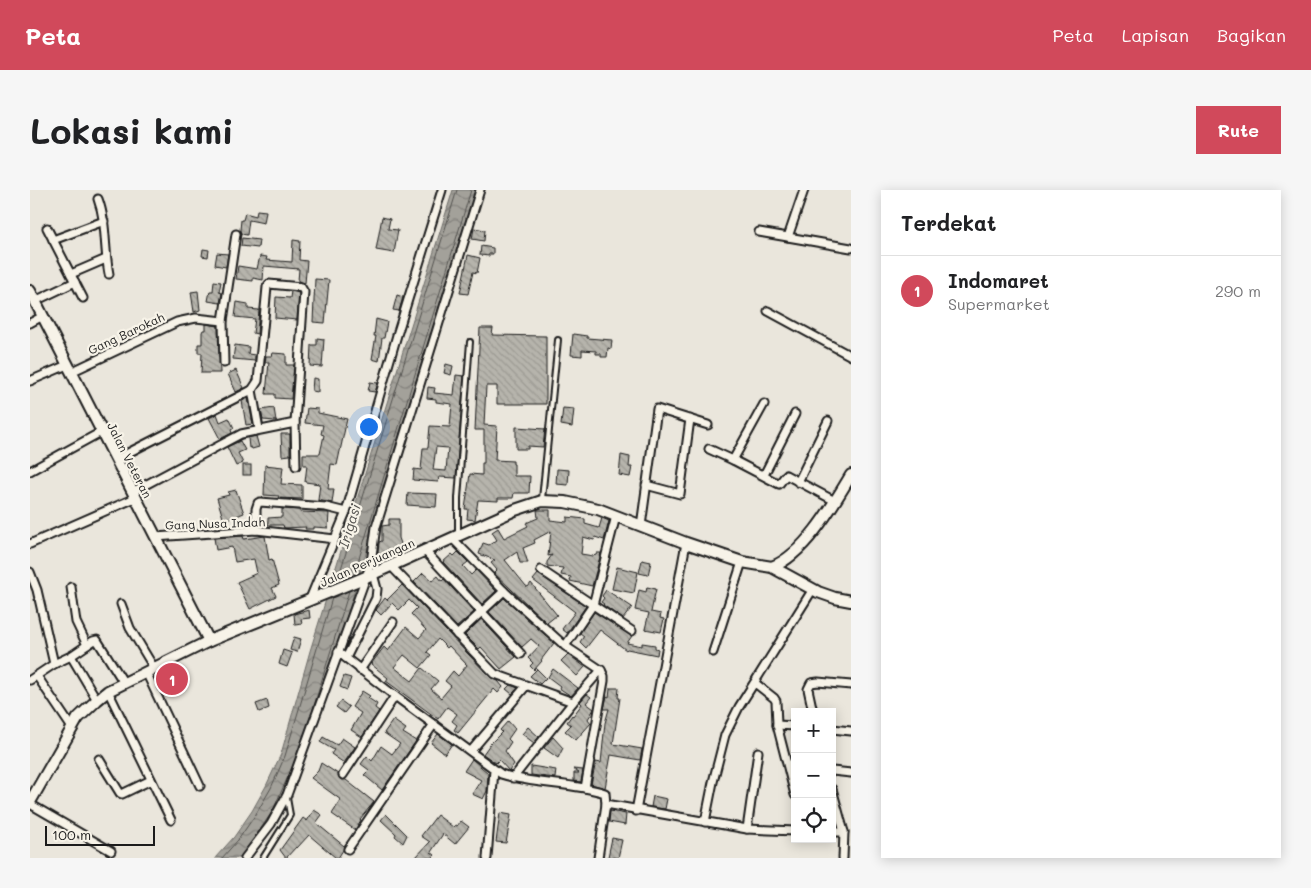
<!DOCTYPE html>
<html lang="id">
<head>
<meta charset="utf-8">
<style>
	body { margin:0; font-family:Mali,sans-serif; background:#f6f6f6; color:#202124 }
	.controls { position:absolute; right:15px; bottom:15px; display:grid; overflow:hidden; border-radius:0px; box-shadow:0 2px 12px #0003 }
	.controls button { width:45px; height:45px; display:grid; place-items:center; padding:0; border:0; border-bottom:1px solid #e0e0e0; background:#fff; color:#202124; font:25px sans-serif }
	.scale { position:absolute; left:15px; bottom:12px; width:110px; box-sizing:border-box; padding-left:5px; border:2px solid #1c1c1c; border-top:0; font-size:14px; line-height:18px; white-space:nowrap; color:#1c1c1c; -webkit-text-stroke:4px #f7f3e8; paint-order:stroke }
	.you { position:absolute; left:338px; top:236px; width:18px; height:18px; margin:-12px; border:4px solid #fff; border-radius:50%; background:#1a73e8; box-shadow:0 0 0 8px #1a73e833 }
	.badge { display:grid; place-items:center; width:32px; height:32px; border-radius:50%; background:#d1495b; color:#fff; font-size:16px; font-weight:700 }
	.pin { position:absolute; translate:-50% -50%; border:2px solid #fff; box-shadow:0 1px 5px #0006 }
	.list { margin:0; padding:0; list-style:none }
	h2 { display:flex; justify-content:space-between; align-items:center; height:65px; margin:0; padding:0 20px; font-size:21px }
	h2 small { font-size:16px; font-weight:400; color:#757577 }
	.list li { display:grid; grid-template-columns:32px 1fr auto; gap:15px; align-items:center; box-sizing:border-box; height:70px; padding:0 20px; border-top:1px solid #e0e0e0 }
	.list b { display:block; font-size:19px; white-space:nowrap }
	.list p { margin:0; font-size:16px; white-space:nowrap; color:#757577 }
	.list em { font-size:16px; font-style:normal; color:#757577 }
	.icon { flex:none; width:28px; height:28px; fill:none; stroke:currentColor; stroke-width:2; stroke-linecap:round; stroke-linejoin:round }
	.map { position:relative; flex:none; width:821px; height:668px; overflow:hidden; border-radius:0px }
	header { display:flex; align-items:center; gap:30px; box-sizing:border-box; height:70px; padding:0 25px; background:#d1495b; color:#fff }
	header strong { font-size:24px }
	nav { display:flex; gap:28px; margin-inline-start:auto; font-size:18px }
	.intro { display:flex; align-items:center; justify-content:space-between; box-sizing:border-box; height:120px; padding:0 30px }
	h1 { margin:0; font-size:35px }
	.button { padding:12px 22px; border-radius:0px; background:#d1495b; color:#fff; font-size:18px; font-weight:700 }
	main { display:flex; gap:30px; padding:0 30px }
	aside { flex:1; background:#fff; border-radius:0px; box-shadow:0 2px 12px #0003 }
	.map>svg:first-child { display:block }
</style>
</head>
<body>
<header>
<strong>Peta</strong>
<nav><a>Peta</a><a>Lapisan</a><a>Bagikan</a></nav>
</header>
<div class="intro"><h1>Lokasi kami</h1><a class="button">Rute</a></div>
<main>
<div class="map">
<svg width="821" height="668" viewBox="0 0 821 668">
	<defs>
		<pattern id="water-waves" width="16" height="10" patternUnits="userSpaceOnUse" patternTransform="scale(1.25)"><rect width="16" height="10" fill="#a3a19a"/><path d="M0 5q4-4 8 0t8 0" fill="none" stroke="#84827d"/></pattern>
		<pattern id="building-back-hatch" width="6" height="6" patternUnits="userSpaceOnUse" patternTransform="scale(1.25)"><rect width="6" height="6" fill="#b6b4ac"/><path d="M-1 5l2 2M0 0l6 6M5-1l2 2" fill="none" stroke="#9c9a93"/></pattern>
	</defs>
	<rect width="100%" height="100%" fill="#eae6dc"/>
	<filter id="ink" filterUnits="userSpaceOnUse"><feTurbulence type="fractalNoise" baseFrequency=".02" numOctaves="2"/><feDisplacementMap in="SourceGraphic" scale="10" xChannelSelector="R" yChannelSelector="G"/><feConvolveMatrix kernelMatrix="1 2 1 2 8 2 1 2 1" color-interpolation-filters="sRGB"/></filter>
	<g filter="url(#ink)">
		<polygon fill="url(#water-waves)" stroke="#6d6c68" points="423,0 447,0 280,547 256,605 215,668 185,668 204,647 222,621 236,596 251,564 280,461"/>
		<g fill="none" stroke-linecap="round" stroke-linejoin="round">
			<g stroke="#52514e" stroke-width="1">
				<polyline points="324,385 441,0"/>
				<polyline points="307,392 427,0"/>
				<polyline points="283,519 319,401"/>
				<polyline points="225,647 242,622 261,580"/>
				<polyline points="192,668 208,650 226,624 241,598 255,566 302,408"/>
			</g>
		</g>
		<g fill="url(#building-back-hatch)" stroke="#1c1c1c" fill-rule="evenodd">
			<polygon points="227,20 236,21 234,33 219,30 217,45 211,44 210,40 211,30 213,30 215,23 226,26"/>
			<polygon points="352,27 360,29 358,39 368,40 364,63 346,60"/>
			<polygon points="444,38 455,40 454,51 442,49"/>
			<polygon points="212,48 229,50 228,58 211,56"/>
			<polygon points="263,50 270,51 269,70 277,71 275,93 268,91 269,79 234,76 233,90 223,88 223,91 206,89 208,76 227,79 230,66 237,67 236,70 262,72"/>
			<polygon points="451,56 463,58 463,64 459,64 459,66 450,65"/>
			<polygon points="173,59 179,60 178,67 172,66"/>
			<polygon points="187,63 198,64 196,77 185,75"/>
			<polygon points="438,65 450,68 447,83 443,82 438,104 430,103"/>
			<polygon points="285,89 299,90 295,133 283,132"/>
			<polygon points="184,91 191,92 189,102 192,103 190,113 178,111 180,101 183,101"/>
			<polygon points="168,101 170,120 164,122 161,102"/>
			<polygon points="261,101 269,103 267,130 245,128 246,107 260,108"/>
			<polygon points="367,105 373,107 369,121 363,120"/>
			<polygon points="207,112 218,114 218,119 229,120 227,144 223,143 225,129 205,127"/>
			<polygon points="346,129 357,132 354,148 352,148 349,171 342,169 346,146 344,146"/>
			<polygon points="176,134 188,136 190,183 171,183 172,163 168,163 168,154 172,154 172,142 173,140 176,140"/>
			<polygon points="450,138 463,138 462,145 516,146 516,214 467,214 467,196 456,196 454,235 467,236 465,270 483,271 483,274 484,274 484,286 500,286 499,303 484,303 483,308 468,308 468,311 448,310 445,330 437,329 438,319 435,319 440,284 452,285 452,273 454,273 454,240 445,240"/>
			<polygon points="543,144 557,146 557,148 582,150 581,159 578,158 577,167 571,167 571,164 566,164 566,161 552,160 552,166 541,165"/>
			<polygon points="287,148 294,149 292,177 280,176 281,155 287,155"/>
			<polygon points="205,155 219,157 218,164 225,165 225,171 203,169"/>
			<polygon points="243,163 256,164 256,175 264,175 261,209 245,208 245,204 236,204 239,172 235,172 236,166 242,166"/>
			<polygon points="416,174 423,176 421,185 414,183"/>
			<polygon points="206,180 214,198 206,202 198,184"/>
			<path d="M426,185L434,186L426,288L409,287L408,292L383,290L384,279L391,280L393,258H398L400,236L420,237L422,214L406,212V209L397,208L398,197L405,198L404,203L424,205ZM406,257L418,258L416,281L403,280Z"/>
			<polygon points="283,188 288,189 288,202 282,201"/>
			<polygon points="340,192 348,193 345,202 338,201"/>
			<polygon points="218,208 223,234 216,235 212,211"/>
			<polygon points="244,218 246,231 233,230 231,220"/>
			<polygon points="277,218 288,219 288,223 317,229 307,275 301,274 298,299 304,299 302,313 288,310 290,294 275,292 277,275 273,275 273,264 290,264 294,245 291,244 293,235 275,233"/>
			<polygon points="533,218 544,219 542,237 531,235"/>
			<polygon points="187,224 190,232 199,228 204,238 201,240 202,243 190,249 179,228"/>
			<polygon points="486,237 515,239 513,257 498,256 498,259 486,259"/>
			<polygon points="251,244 260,244 260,265 252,266"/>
			<polygon points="226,246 229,257 222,259 221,257 219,258 218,248"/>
			<polygon points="210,251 215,260 208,263 213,273 206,276 197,257"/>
			<polygon points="591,265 600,267 599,277 602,277 600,287 589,285"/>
			<rect x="213" y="275" width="8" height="10"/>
			<polygon points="235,275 253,277 251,294 272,295 272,309 248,308 249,306 234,305"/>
			<polygon points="527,279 539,280 538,295 526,294"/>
			<polygon points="206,300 214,323 194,331 187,308 199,305 198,302"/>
			<polygon points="378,303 407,304 406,317 377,315"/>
			<polygon points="252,319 270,320 270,322 299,323 298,338 284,337 284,339 275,339 276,337 254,338 253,335 238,335 238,328 252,327"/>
			<polygon points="507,320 520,320 520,330 537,332 537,327 555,329 555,334 569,338 572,328 579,331 574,350 565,347 564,350 553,347 551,364 563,366 566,365 567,363 571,363 562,396 540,391 541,387 531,385 533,378 517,376 517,372 522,365 518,366 521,341 504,350 505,353 493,358 498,373 490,373 487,362 475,370 496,396 498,397 501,393 527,425 517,433 464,383 467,380 461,373 465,370 449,364 453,353 459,355 467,350 462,342 468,338 474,348 498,336 496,333 508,328"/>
			<polygon points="359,329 369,329 369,348 374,362 347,375 349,352 352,351 352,336 359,335"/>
			<polygon points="213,346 214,349 235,346 239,370 242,369 249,395 242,398 246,406 220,419 207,392 227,383 224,369 205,372 202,357 186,360 184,348"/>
			<polygon points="428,362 438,372 433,376 441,385 446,380 466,401 452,414 413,372 422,364 424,366"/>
			<polygon points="612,370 621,372 618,385 609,383"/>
			<polygon points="587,377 608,382 604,403 582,399"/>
			<polygon points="393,383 402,391 408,386 412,391 414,389 444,422 427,437 384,392"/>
			<polygon points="508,384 556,416 537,443 532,439 545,422 503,390"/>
			<path d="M372,395L461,488L468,491L473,497L468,503L464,499L428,543L424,540L427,535L422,531L427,524L417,517L408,529L356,491L358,488L341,474L354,457L358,461L376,437L389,448L396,440L381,424L387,418L379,410L369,420L362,413L351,425L346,420L355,408L357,410ZM408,449L417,458L419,456L437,475L428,486L423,481L415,491L421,496L411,508L401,499L408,491L392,478L382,491L364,477L374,465L390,478L401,465L397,462Z"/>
			<polygon points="617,397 626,399 621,422 631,424 630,428 634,429 631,442 615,439 619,423 605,420 609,400 616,402"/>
			<polygon points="576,400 602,417 593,429 573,415 574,414 571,412 574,408 572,406"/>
			<polygon points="474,408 524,453 511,470 512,471 504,480 500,476 503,473 498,468 509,456 501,449 492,457 459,422"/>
			<polygon points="279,420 280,428 271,429 272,434 265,435 264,424"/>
			<polygon points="564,422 602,446 597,453 612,456 612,453 625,455 625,458 628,459 627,465 597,459 596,460 570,440 556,458 550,452 554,446 550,443"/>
			<polygon points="451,429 486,467 471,479 451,457 449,459 435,445"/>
			<polygon points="264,447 271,449 267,462 260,460"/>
			<polygon points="253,460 262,463 257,477 249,474"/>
			<polygon points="538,464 555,477 547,486 531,471"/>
			<polygon points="507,479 516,488 510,494 500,486"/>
			<polygon points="523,479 548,498 541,506 529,498 530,496 518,487"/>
			<polygon points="314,486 321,488 317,500 310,497"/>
			<polygon points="480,495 488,498 482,504 476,499"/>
			<polygon points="580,498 589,498 588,508 590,508 583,554 612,559 610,570 581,565 575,598 561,594 566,572 571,573 575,533 579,519 574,519 577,506 579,507"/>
			<polygon points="332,501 340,506 338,508 347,514 345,518 349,521 332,547 321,540 331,523 322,517"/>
			<polygon points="557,504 561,507 556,513 564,519 558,529 561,533 546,550 535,541 541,535 537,532 542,525 543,526 552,514 550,512"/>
			<polygon points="237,510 239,518 229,522 226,514"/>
			<polygon points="311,511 319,517 314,523 306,517"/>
			<polygon points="363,530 376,539 373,543 386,551 352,600 334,585 339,580 331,574 337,566 342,571 351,556 362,564 370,554 354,543"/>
			<polygon points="478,531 485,539 478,549 481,552 475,561 484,574 479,581 469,570 466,573 453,564 460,554 472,542 470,540"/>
			<polygon points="498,537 509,547 504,553 492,544"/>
			<polygon points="408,544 422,554 415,564 401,553"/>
			<polygon points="293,547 307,555 312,548 325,557 314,573 301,564 304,560 290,552"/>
			<polygon points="523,547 533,558 528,568 514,558"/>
			<polygon points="442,569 458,583 457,601 453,609 442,604 451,590 434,581"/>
			<polygon points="291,573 308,584 310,589 316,590 344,612 330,629 331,630 325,640 302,624 311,610 281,588 288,581"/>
			<polygon points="501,576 526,580 525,588 501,585"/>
			<polygon points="543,579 553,580 551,592 544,591 544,583 549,583"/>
			<polygon points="623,606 637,609 635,619 621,617"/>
			<polygon points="284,620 292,625 286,633 314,656 313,660 308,668 306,668 279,645 267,658 266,657 256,668 250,660 273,628 277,631"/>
			<polygon points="580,621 596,624 595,635 579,632"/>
			<polygon points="470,623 481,625 476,653 466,652"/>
			<polygon points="356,624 377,645 373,653 365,646 366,644 351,630"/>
			<polygon points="407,625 423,637 425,635 427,636 431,631 439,637 425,654 413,644 401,662 405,665 402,668 385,668 400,652 391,646"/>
			<polygon points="582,648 592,650 588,668 578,667"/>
		</g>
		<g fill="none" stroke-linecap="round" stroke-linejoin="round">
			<g stroke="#1c1c1c" stroke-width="8">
				<g id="lane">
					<polyline points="512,309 528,150"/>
					<polyline points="428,343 428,308 440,152"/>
					<polyline points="233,668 260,625 257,608"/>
				</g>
			</g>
			<g stroke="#1c1c1c" stroke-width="11">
				<g id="street">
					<path d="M68,9C77,33 74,59 79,84"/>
					<polyline points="17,38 53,108"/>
					<polyline points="729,42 821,58"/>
					<polyline points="758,47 774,0"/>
					<polyline points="23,50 74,31"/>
					<polyline points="41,84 76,69"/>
					<polyline points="5,111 45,92"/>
					<polyline points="738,121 821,166"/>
					<polyline points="0,133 13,126"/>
					<polyline points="194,173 193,131 206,44"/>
					<polyline points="41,182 147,132 166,128 193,131"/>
					<polyline points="0,191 37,175"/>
					<polyline points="222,200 229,239"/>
					<polyline points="679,259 703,270 749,294 756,285 805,311"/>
					<polyline points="86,269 216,203 222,200 228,191 237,97 239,94 271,97 274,102 265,233 266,276"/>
					<polyline points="703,270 734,214"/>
					<polyline points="0,281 71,242"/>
					<polyline points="734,285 765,224"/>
					<polyline points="768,292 798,231"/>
					<polyline points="616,295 650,304 660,229"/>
					<polyline points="102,302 211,244 265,233"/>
					<polyline points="611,336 627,219 678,235"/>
					<polyline points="226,340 226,319 228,313 230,312 296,317 316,322"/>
					<polyline points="125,347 226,340 305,349"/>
					<polyline points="422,348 474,401 535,456 571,480 543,512"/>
					<polyline points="0,354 105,308"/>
					<polyline points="394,360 491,464"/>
					<polyline points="361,376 465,484 543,512 483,588"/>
					<polyline points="511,380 602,441"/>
					<polyline points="0,382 7,400 24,474 41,466 63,451 67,450 94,493"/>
					<polyline points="41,397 46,432 57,455"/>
					<polyline points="279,411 316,322 367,145 412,0"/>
					<polyline points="91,414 100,438 124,478"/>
					<polyline points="427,445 474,401"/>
					<polyline points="535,456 563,415 586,326"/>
					<path d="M308,462L365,506L471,584C504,595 541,592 575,603L576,614L568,668"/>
					<polyline points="683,462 712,372"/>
					<polyline points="41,466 67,510"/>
					<polyline points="316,468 346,408 347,399 343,384"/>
					<polyline points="330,480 363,432"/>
					<polyline points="116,482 170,596"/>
					<polyline points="7,486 42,538"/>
					<polyline points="0,490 24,474"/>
					<polyline points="725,493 744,508 746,511 747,535 765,605"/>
					<polyline points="78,501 141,630"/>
					<polyline points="783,522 778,499 781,493 788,492 821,495"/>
					<polyline points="747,535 765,536"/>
					<polyline points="802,539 821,541"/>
					<polyline points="441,561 496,496"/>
					<polyline points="69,569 90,603 92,604 121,590"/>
					<polyline points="802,581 821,583"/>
					<polyline points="313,585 365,506"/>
					<polyline points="555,598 574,491 574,486 571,480"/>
					<polyline points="802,599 814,642 813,668"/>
					<polyline points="0,614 81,661"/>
					<polyline points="576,614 717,639 765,641"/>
					<polyline points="606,621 656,353"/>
					<polyline points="675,632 683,592 695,545 709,517 783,399"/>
					<polyline points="717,639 728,562"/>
					<polyline points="802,642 814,642"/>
					<polyline points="318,659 404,534"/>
					<polyline points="215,668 241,634 257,605 336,387 341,372 346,337 450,0"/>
					<polyline points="457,668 464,580"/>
				</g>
			</g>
			<g stroke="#1c1c1c" stroke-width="14">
				<g id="secondary">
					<polyline points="0,101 179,451"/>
					<path d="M742,377C775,364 803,315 821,285"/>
					<polyline points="0,612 48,528 67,510 78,501 179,451 336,387 485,320 512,311 535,312 568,319 656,353 712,372 742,377 788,402 805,408 821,411"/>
				</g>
			</g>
			<use href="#lane" stroke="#f7f3e8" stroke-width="4"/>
			<use href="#street" stroke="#f7f3e8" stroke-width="7"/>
			<use href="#secondary" stroke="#f7f3e8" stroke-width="10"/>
		</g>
	</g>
	<g text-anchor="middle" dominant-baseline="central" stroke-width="4.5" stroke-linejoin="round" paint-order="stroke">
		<g font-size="12" fill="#1c1c1c" stroke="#f7f3e8">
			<text transform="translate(96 143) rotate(-25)">Gang Barokah</text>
			<text transform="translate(100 270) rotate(63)">Jalan Veteran</text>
			<text transform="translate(185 333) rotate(-2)">Gang Nusa Indah</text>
			<text transform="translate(337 372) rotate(-24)">Jalan Perjuangan</text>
		</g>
		<g font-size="14" font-style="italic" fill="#52514e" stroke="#f7f3e8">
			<text transform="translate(319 336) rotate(-73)">Irigasi</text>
		</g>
	</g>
</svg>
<div class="controls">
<button>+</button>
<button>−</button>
<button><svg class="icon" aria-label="locate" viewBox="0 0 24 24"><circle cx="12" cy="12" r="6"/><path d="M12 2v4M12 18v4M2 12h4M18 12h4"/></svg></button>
</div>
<div class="scale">100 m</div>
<div class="you"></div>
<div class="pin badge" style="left:142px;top:489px">1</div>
</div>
<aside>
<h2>Terdekat<small></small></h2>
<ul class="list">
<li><span class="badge">1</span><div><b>Indomaret</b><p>Supermarket</p></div><em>290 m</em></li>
</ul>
</aside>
</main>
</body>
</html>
